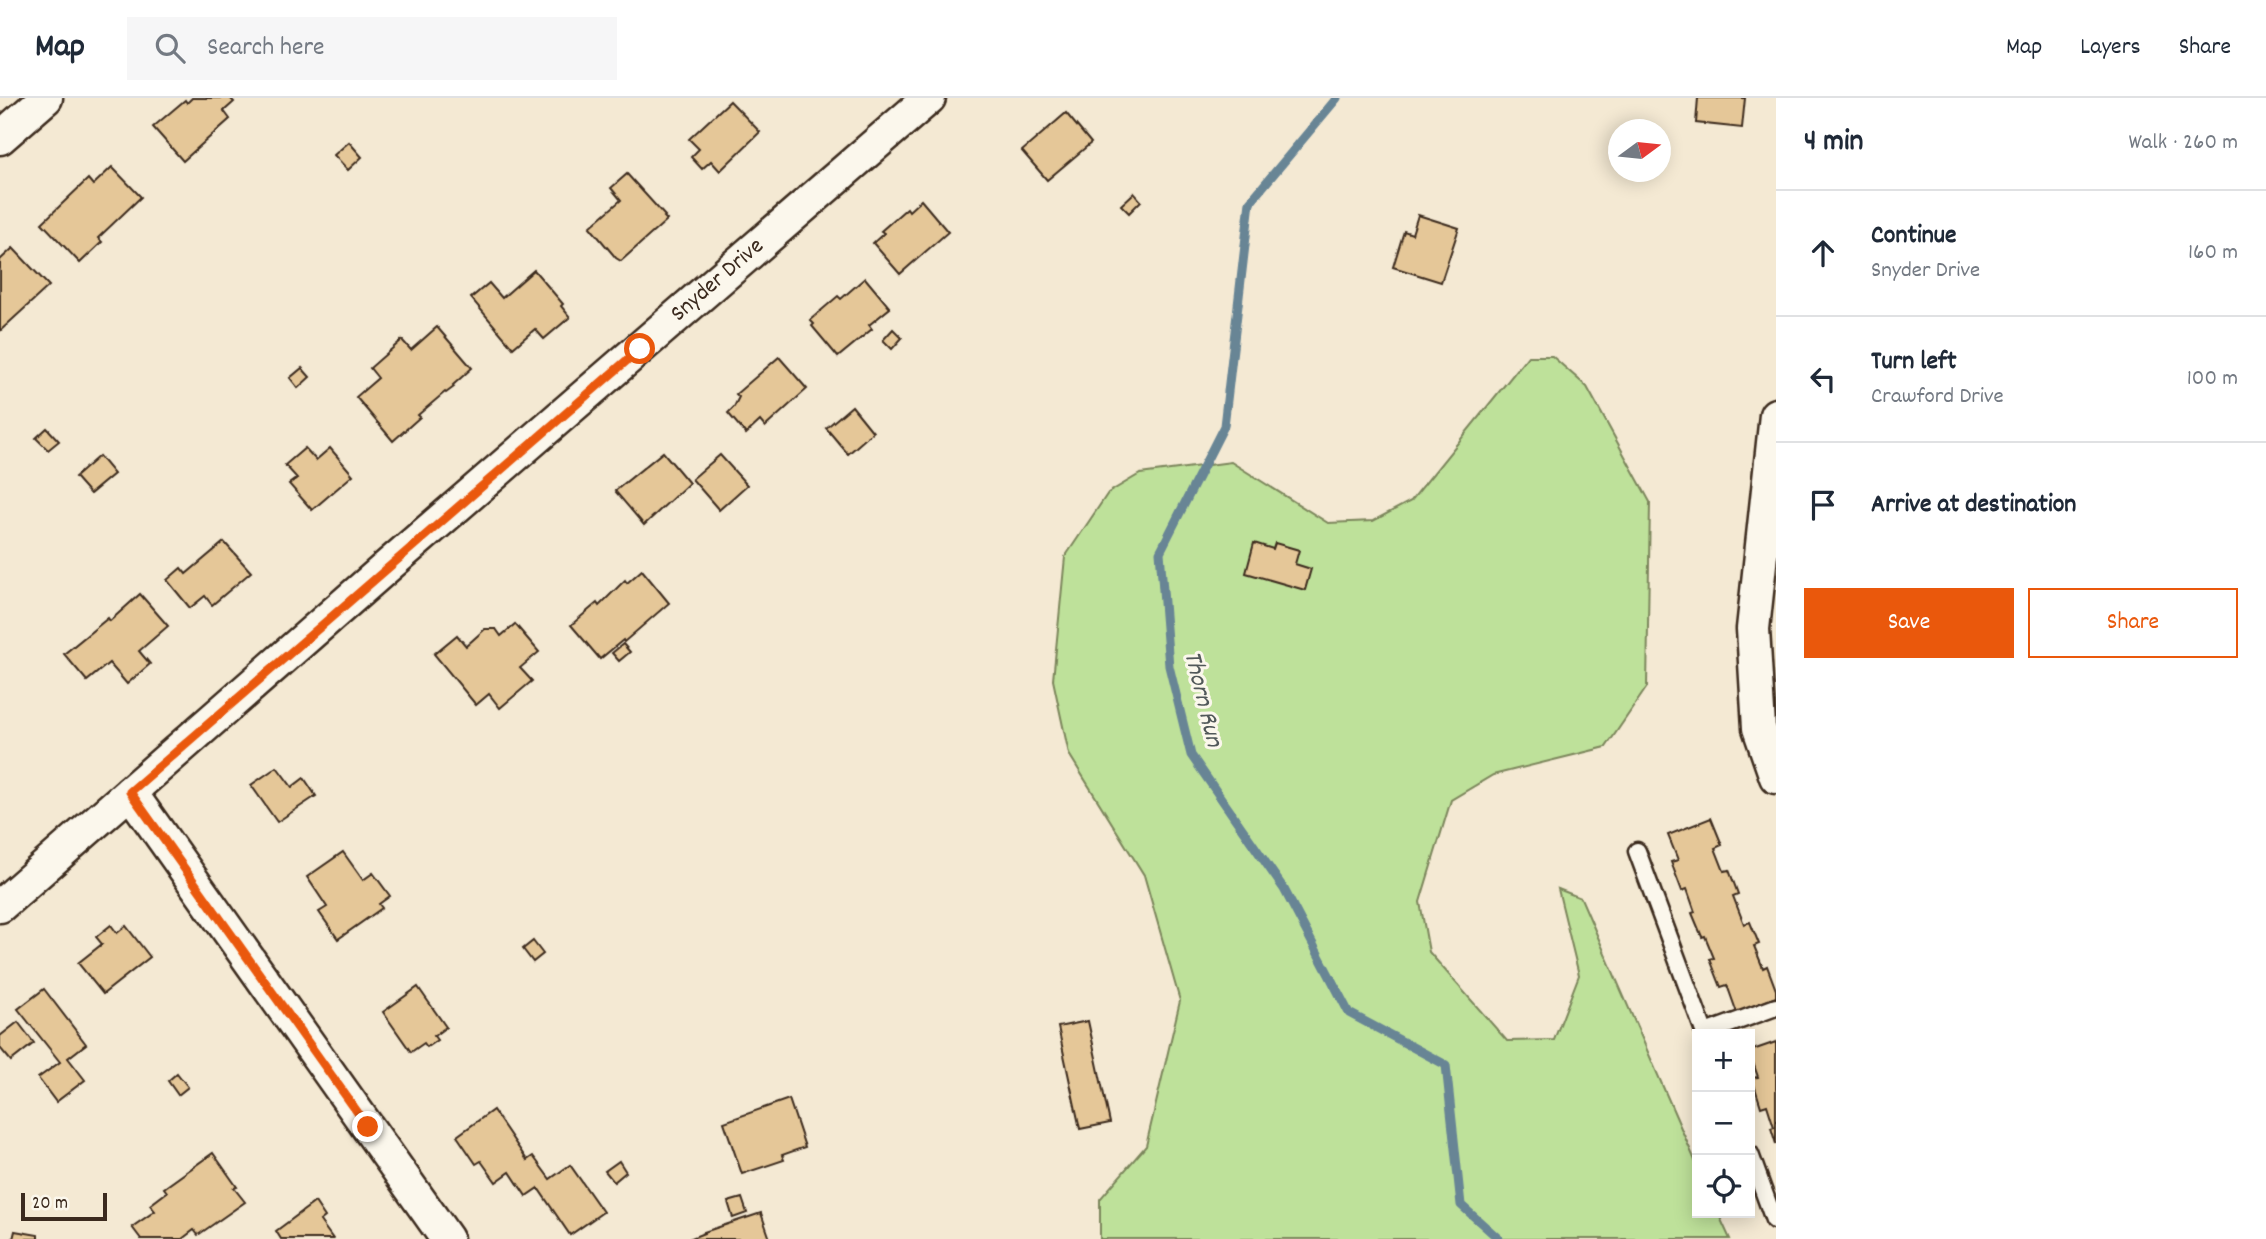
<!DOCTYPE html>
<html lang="en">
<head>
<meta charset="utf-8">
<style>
	body { margin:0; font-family:Dekko,sans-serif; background:#f6f6f7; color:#1f2937 }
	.controls { position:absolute; right:21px; bottom:21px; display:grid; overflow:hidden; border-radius:0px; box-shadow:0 4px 18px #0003 }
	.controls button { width:63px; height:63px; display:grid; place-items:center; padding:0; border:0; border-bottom:2px solid #e0e1e3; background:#fff; color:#1f2937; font:35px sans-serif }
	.compass { position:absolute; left:1608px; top:21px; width:63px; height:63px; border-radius:50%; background:#fff; box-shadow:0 4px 18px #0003; rotate:75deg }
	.scale { position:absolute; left:21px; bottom:18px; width:86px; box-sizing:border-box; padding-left:7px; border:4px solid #3b2a1e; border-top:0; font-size:19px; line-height:24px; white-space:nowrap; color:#3b2a1e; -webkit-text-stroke:5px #fbf7ec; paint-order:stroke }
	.stop { position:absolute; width:21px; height:21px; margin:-16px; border:5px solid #ea580c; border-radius:50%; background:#fff }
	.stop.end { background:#ea580c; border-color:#fff; box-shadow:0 2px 7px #0008 }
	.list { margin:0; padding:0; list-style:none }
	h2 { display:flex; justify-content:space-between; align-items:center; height:91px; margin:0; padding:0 28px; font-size:30px }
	h2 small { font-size:23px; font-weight:400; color:#747a83 }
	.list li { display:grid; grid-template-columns:46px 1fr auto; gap:21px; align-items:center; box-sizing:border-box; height:126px; padding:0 28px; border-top:2px solid #e0e1e3 }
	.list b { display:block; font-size:26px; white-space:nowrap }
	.list p { margin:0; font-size:23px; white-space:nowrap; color:#747a83 }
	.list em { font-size:23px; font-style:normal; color:#747a83 }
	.actions { display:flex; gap:14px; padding:21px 28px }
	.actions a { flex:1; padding:16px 0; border:2px solid #ea580c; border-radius:0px; text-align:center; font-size:24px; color:#ea580c }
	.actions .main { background:#ea580c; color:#fff }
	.icon { flex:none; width:38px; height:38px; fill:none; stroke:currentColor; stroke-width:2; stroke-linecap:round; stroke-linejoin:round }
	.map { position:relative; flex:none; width:1776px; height:1141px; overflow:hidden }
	header { display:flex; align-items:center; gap:42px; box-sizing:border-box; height:98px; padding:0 35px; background:#fff; border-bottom:2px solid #e0e1e3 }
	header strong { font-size:33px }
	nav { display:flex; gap:38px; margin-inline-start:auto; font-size:24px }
	.search { width:490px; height:63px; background:#f6f6f7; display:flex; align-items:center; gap:18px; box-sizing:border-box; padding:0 24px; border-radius:0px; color:#747a83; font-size:26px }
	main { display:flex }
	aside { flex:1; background:#fff }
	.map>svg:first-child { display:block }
</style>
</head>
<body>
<header>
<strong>Map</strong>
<div class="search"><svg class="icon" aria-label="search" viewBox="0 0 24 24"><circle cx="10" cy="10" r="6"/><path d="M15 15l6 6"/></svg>Search here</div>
<nav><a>Map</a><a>Layers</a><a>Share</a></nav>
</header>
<main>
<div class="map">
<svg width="1776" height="1141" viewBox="0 0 1776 1141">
	<rect width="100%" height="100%" fill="#f4e9d3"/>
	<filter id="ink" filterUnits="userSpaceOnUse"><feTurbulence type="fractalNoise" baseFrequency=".0143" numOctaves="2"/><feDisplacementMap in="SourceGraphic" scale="14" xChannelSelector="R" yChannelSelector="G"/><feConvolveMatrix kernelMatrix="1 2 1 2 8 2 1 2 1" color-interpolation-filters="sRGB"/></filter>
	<g filter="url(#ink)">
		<polygon fill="#bee19a" stroke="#7c865c" stroke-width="2" points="1528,258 1552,258 1587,289 1650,404 1647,589 1606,649 1493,677 1451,702 1420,804 1429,854 1507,943 1554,942 1579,877 1558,791 1581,800 1697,1067 1697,1115 1718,1115 1730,1141 1100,1141 1100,1101 1146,1048 1180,903 1144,777 1069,656 1053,582 1065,459 1108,395 1140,376 1231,364 1328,425 1373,423 1411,403"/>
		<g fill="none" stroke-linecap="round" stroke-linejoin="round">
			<polyline stroke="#678595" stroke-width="9" points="1337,0 1250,104 1224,328 1160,454 1169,568 1191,657 1284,791 1349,915 1446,967 1461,1107 1499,1141"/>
		</g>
		<g fill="#e5c798" stroke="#3b2a1e" stroke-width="2">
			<polygon points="192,0 230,0 234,4 224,13 230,21 183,63 153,29 185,2 187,5"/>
			<polygon points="1698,0 1745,0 1742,30 1696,25"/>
			<polygon points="730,3 760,34 720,73 711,63 702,71 691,59 699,51 689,41"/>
			<polygon points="1066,15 1091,45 1047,82 1022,53"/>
			<polygon points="349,44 362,59 348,72 334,57"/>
			<polygon points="112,69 141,99 98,140 102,144 80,165 42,125 88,81 93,87"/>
			<polygon points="627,76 665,118 664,119 667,122 621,163 616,160 590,129 621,102 611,90"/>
			<polygon points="1134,95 1141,103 1129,115 1121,107"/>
			<polygon points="921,102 948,134 900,176 873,145 884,135 881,133 907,110 909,113"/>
			<polygon points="1418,117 1459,130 1441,184 1393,169 1404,133 1412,136"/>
			<polygon points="13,150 49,188 0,233 0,162"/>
			<polygon points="534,172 563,206 561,208 570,219 544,241 535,231 513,250 471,200 489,185 502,200"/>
			<polygon points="865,180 890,210 869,227 872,231 838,259 812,228 814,226 810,222 838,198 841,201"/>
			<polygon points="437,229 472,270 453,287 454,289 446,295 445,294 418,317 420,319 393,343 356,299 378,280 370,270 402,242 411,252"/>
			<polygon points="893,231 902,240 892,251 883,242"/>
			<polygon points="779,259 807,291 765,329 760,323 746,336 728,315 734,309 739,299 736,296"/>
			<polygon points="302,270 310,279 298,290 290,280"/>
			<polygon points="852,308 873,334 848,356 826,330"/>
			<polygon points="47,330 59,343 48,352 36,340"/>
			<polygon points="305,350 316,362 330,350 353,377 312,412 289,386 297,380 285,367"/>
			<polygon points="663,354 689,385 644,427 615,393"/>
			<polygon points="720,357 747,387 719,412 692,381"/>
			<polygon points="99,358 114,376 90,396 75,379"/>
			<polygon points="224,444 251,474 212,507 205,498 190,510 167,482 181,470 186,476"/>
			<polygon points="1254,445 1273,451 1275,445 1299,452 1295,466 1311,471 1305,492 1246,475"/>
			<polygon points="642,472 669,505 624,544 623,542 600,561 571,527 597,505 599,508 625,482 627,485"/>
			<polygon points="140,496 168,528 139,553 150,566 127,586 109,565 87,583 64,556 108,520 110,523"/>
			<polygon points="515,526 539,554 520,570 532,583 500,610 489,596 476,607 434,556 457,537 466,548 485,531 496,531 501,538"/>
			<polygon points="623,546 630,554 619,563 612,555"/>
			<polygon points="277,669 292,689 304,680 316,698 277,724 251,687"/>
			<polygon points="1711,720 1722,747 1715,750 1724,773 1729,772 1738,796 1733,798 1744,826 1750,824 1759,846 1754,848 1763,870 1767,868 1776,892 1776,899 1737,915 1727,887 1721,889 1710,861 1714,860 1705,838 1702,839 1692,815 1695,814 1687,791 1682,793 1671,764 1678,762 1668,737"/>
			<polygon points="343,754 363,782 373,775 390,798 379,806 382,810 338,841 319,814 327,809 307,779"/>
			<polygon points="111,827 117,835 126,828 150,859 103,896 78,865 102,846 96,839"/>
			<polygon points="533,843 543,856 533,864 523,851"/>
			<polygon points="418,889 446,929 434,938 437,942 427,949 424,945 411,954 383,914"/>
			<polygon points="44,891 86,946 68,960 85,982 56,1004 38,980 60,964 18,911"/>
			<polygon points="1088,923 1110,1025 1080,1031 1058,929"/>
			<polygon points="18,924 34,945 11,963 0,950 0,938"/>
			<polygon points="1776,944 1776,1046 1771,1030 1774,1029 1767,1007 1761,1009 1752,980 1758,979 1750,956 1750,953"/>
			<polygon points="177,975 188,989 178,997 168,983"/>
			<polygon points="789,1001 805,1049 782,1057 784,1062 742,1076 724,1024"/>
			<polygon points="493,1012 527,1062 533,1058 550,1081 570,1067 603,1114 570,1137 538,1090 526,1098 510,1074 496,1084 481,1063 476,1066 457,1038"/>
			<polygon points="213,1055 237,1089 234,1090 245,1104 198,1137 194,1132 182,1141 141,1141 132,1129 155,1113 150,1107 167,1094 164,1090"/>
			<polygon points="619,1063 626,1074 614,1084 605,1073"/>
			<polygon points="742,1100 747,1115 733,1120 728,1104"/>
			<polygon points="315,1104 325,1119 320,1123 333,1141 281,1141 276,1133"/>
			<polygon points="761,1115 770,1141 689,1141 704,1135 704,1134"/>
			<polygon points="15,1133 38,1137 38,1141 13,1141"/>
		</g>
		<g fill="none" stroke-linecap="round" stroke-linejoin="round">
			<g stroke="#3b2a1e" stroke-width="21">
				<g id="service">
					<polyline points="1637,753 1705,936"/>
					<polyline points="1705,935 1776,909"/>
					<polyline points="1750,1056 1774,1122"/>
				</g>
			</g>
			<g stroke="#3b2a1e" stroke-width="37">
				<g id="minor">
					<polyline points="0,40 46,0"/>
					<polyline points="1776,317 1753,531 1759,630 1776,679"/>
					<polyline points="130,694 447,1141"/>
					<path id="s1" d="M0,808L390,466L929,0"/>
				</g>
			</g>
			<use href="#service" stroke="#fbf7ec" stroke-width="16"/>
			<use href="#minor" stroke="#fbf7ec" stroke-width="32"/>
		</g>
	</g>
	<g fill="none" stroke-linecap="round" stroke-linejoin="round" filter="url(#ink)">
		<polyline stroke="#ea580c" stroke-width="9" points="368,1029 130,694 640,251"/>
	</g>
	<g text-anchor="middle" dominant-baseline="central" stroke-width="6" stroke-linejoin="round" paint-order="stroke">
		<g font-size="24" fill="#3b2a1e" stroke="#fbf7ec">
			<text stroke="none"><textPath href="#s1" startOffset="952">Snyder Drive</textPath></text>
		</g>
		<g font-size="26" font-style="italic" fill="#515859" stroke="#fbf7ec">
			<text transform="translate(1202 601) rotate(76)">Thorn Run</text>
		</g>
	</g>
</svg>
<div class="controls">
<button>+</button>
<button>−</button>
<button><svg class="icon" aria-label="locate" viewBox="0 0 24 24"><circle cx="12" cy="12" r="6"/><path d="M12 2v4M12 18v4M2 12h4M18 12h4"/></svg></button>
</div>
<svg class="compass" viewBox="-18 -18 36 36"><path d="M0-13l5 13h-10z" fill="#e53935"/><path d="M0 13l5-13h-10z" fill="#747a83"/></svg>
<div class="scale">20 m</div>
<div class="stop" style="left:640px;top:251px"></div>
<div class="stop end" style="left:368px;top:1029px"></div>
</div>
<aside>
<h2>4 min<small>Walk · 260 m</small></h2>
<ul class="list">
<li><svg class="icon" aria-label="ahead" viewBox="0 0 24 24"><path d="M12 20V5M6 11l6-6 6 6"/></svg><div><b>Continue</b><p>Snyder Drive</p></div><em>160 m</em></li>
<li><svg class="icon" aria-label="left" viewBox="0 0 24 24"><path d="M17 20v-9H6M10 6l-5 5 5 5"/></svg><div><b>Turn left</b><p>Crawford Drive</p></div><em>100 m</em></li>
<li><svg class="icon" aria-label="arrive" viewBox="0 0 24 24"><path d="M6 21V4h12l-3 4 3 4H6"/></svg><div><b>Arrive at destination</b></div></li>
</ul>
<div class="actions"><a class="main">Save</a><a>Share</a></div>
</aside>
</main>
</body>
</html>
